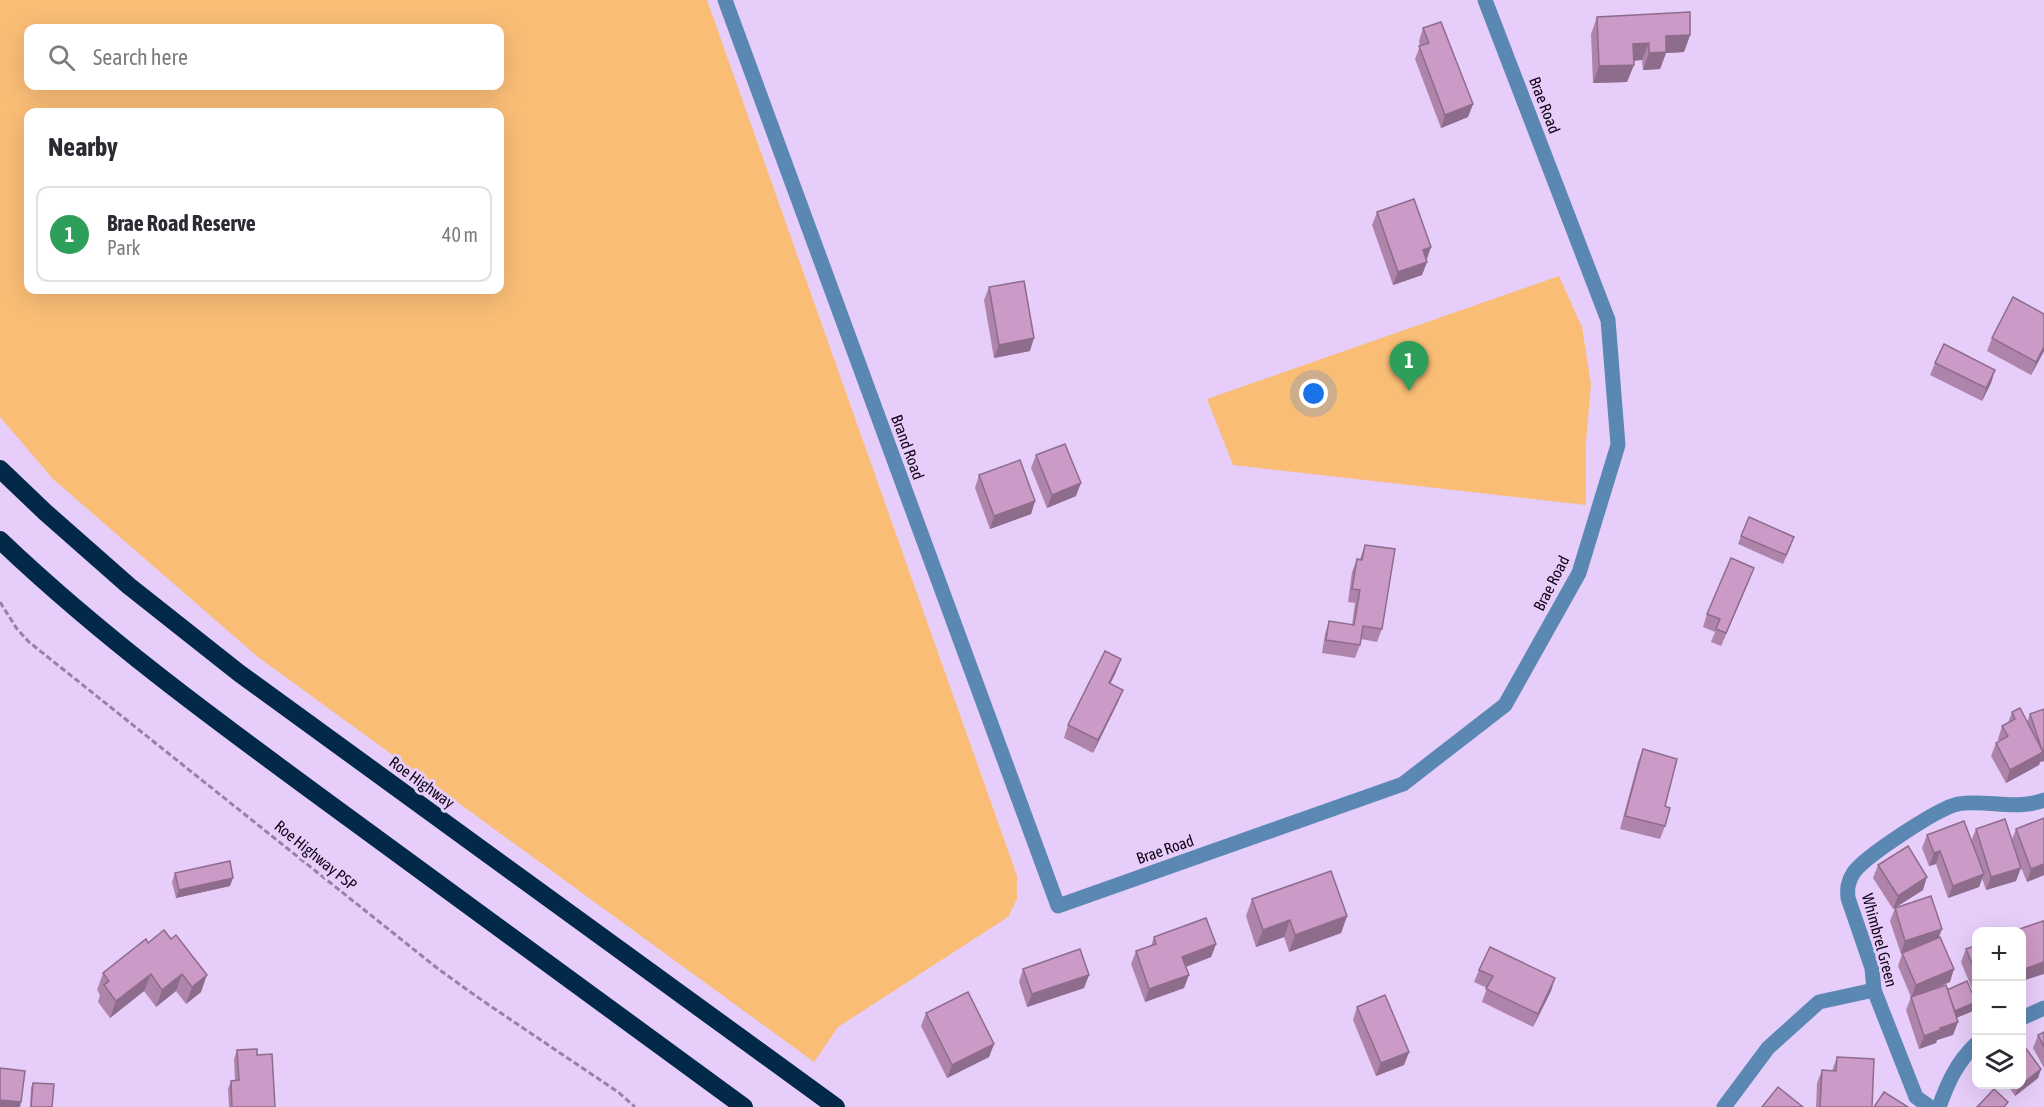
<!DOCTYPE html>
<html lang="en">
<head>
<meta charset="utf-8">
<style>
	body { margin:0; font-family:"Asap Condensed",sans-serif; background:#f7f7f7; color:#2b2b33 }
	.controls { position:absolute; right:18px; bottom:18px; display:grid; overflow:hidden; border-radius:12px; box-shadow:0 6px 24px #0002 }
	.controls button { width:54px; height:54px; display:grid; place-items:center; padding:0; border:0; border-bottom:2px solid #e1e1e2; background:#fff; color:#2b2b33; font:30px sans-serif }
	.you { position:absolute; left:1314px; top:394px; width:21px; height:21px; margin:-15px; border:4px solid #fff; border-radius:50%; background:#1a73e8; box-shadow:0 0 0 9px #1a73e833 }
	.badge { display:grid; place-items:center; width:39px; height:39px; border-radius:50%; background:#47671c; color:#fff; font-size:20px; font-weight:700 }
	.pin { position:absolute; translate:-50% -50px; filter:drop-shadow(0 2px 3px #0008) }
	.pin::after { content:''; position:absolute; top:32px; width:21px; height:18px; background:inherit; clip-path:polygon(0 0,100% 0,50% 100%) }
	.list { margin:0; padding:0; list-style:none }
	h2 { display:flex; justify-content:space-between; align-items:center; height:78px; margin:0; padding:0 24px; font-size:26px }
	h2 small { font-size:20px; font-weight:400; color:#7c7c81 }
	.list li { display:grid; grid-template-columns:39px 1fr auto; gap:18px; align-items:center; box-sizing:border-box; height:96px; margin:0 12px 12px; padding:0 12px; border:2px solid #e1e1e2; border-radius:12px }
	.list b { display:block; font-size:22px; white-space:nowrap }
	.list p { margin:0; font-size:20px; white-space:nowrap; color:#7c7c81 }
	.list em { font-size:20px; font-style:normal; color:#7c7c81 }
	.icon { flex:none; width:33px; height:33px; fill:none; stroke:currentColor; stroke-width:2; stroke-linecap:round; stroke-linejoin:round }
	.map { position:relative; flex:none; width:2044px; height:1107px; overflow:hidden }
	.search { position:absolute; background:#fff; box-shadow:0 6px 24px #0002; left:24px; top:24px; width:480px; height:66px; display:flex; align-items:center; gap:15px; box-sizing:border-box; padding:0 21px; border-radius:12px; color:#7c7c81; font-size:22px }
	.panel { position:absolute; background:#fff; box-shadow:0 6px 24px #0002; left:24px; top:108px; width:480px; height:186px; border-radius:12px }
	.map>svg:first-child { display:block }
</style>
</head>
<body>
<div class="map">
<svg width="2044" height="1107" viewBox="0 0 2044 1107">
	<rect width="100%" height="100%" fill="#e6cdfa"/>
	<g fill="#f9bd76" fill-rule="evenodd">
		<path d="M0,0H707L1017,876V899L1008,917L838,1027L814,1062L258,657L53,479L0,417ZM28,28H500V86H28ZM28,112H500V290H28Z"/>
		<polygon points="1559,276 1582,327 1591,384 1586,442 1586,505 1233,465 1207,399"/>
	</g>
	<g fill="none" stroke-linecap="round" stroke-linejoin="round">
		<polyline stroke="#9682a6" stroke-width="3" stroke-dasharray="6 3" stroke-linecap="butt" points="0,602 17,629 29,642 437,968 483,1001 618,1092 635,1107"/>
		<g stroke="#5b87b3" stroke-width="15">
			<polyline points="725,0 1058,906 1403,784 1505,705 1579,573 1618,445 1608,320 1485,0"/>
			<polyline points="2022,1018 2044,1008"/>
			<polyline points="1724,1107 1768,1048 1819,1002 1874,990"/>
			<path d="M1930,1107L1916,1097L1874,990L1872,968L1848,898C1847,888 1848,881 1854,872C1866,856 1938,808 1958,804C1986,799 2016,811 2044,800"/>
			<path d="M1939,1107C1948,1082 1957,1062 1976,1044"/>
		</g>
		<g stroke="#02294a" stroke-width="18">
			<polyline points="0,469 45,512 129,586 239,673 836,1107"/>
			<path d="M0,540C108,643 229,730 349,818C481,914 612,1011 744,1107"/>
		</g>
	</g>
	<g fill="#af84aa">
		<polygon points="1597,17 1690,35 1684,52 1666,53 1660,69 1643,70 1642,60 1633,61 1627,82 1593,83 1591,34"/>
		<polygon points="1423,28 1473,104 1468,117 1441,128 1415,59 1420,46 1419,41"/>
		<polygon points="1377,212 1431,247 1422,275 1393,285 1372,225"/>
		<polygon points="989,287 1030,351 994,358 984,300"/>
		<polygon points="2044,314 2044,351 2031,375 1987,351 1992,338"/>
		<polygon points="1935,363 1991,383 1982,401 1930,375"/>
		<polygon points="1036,455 1076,496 1047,508 1031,468"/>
		<polygon points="979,475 1035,501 1031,514 990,529 975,488"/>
		<polygon points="1741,536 1791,546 1783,564 1738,544"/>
		<polygon points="1365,545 1382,629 1377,642 1361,639 1360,645 1355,658 1322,653 1325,634 1329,621 1352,625 1355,603 1348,602 1352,572 1357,559 1360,559"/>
		<polygon points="1754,568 1721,646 1711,642 1715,632 1703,627 1707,614"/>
		<polygon points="1116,672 1110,684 1118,702 1093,753 1064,738 1068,725"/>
		<polygon points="2044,709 2044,761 2040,762 2039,765 2006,783 1991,756 1996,743 1999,741 1998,739 2002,726 2008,723 2012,712 2027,722 2030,714"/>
		<polygon points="1643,749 1665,806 1665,826 1660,839 1620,829 1638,762"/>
		<polygon points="2044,818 2044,875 2027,882 2020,865 2016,881 1986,890 1982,878 1979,887 1948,898 1936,864 1929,866 1922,848 1927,835 1971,841 1976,829 2012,839 2016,829"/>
		<polygon points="1878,865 1923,890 1893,909 1873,878"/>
		<polygon points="175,873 230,886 176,898 172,882"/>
		<polygon points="1252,899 1347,916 1341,933 1289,952 1284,937 1256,947 1246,916"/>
		<polygon points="1895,908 1939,937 1950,982 1930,990 1947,990 1976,1002 1973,1011 1956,1018 1953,1035 1937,1040 1936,1043 1919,1049 1906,1010 1911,997 1898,966 1902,954 1901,954 1890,921"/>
		<polygon points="1154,937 1216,944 1211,957 1186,967 1184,988 1145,1002 1131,964 1136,951 1151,946"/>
		<polygon points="148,943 201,992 186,1004 176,991 156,1007 144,991 110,1018 98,1002 100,995 97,990 103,973"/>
		<polygon points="1977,945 1977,1001 1961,962 1966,949"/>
		<polygon points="1023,969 1089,975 1084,988 1027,1007 1019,982"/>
		<polygon points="1479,970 1551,991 1533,1027 1482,1002 1487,988 1474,982"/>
		<polygon points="1357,1007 1409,1052 1404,1065 1376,1076 1353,1020"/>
		<polygon points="926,1013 994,1044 989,1057 947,1078 921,1026"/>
		<polygon points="2044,1032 2044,1068 2033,1048 2038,1035"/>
		<polygon points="237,1050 257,1055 275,1107 229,1107 228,1089 231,1081 235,1080 234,1059"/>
		<polygon points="1837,1057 1872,1107 1816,1107 1817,1083 1822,1070 1832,1071"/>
		<polygon points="2041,1069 2038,1078 2015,1096 2007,1084 2022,1084"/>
		<polygon points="33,1083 52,1107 30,1107 31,1087"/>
	</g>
	<g fill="#8e6c8b">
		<polygon points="1690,35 1684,52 1666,53 1660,69 1643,70 1649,53 1666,36"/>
		<polygon points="1649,43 1642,60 1626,61 1633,44"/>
		<polygon points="1634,65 1627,82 1593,83 1599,66"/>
		<polygon points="1473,104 1468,117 1441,128 1445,115"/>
		<polygon points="1431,247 1426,260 1423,250"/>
		<polygon points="1427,262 1422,275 1393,285 1398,272"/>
		<polygon points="1034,338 1030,351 994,358 999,345"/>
		<polygon points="2044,347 2044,351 2031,375 2036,362"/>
		<polygon points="1995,370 1991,383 1982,401 1986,388"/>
		<polygon points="1081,483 1076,496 1047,508 1052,495"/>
		<polygon points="1035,501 1031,514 990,529 994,516"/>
		<polygon points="1754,568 1749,581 1721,646 1726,633"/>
		<polygon points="1121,659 1116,672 1104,696 1109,683"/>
		<polygon points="1123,690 1118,702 1093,753 1098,740"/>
		<polygon points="2043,752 2039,765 2006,783 2010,770"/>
		<polygon points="2044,753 2044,761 2040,762 2043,754"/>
		<polygon points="1940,851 1936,864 1929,866 1934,853"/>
		<polygon points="2044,864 2044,875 2027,882 2031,869"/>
		<polygon points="2021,868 2016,881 1986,890 1991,877"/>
		<polygon points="1984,874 1979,887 1948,898 1953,886"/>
		<polygon points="1927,877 1923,890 1893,909 1898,896"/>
		<polygon points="233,878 230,886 176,898 179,890"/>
		<polygon points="1347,916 1341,933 1289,952 1295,935"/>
		<polygon points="1290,920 1284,937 1256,947 1263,930"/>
		<polygon points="1942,929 1937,942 1901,954 1905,941"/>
		<polygon points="1216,944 1211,957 1177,970 1182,957"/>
		<polygon points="2044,962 2044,974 2022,981 2022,970"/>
		<polygon points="1954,969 1950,982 1911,998 1916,985"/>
		<polygon points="151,974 144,991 110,1018 116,1001"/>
		<polygon points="182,974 176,991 156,1007 162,990"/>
		<polygon points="207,975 201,992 186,1004 192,987"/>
		<polygon points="1089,975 1084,988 1027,1007 1032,994"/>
		<polygon points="1189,975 1184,988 1145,1002 1149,989"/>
		<polygon points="1555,978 1551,991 1533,1027 1538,1014"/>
		<polygon points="1976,1002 1973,1011 1951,1020 1955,1011"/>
		<polygon points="1958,1022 1953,1035 1937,1040 1936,1043 1919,1049 1924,1036 1940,1028"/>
		<polygon points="994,1044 989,1057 947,1078 952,1065"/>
		<polygon points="1409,1052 1404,1065 1376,1076 1381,1063"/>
		<polygon points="2041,1069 2038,1078 2015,1096 2018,1087"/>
		<polygon points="0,1100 21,1102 20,1107 0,1107"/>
	</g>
	<g fill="#cb9ac6" stroke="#8e6c8b" stroke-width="1.5">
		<polygon points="1690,12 1690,35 1666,36 1666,52 1649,53 1649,43 1633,44 1634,65 1599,66 1597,17"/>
		<polygon points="1441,22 1473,104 1445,115 1419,46 1429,43 1423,28"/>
		<polygon points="1414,199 1431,247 1423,250 1427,262 1398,272 1377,212"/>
		<polygon points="1024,281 1034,338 999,345 989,287"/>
		<polygon points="2013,297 2044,314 2044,347 2036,362 1992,338"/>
		<polygon points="1944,344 1995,370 1986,388 1935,363"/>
		<polygon points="1065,444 1081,483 1052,495 1036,455"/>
		<polygon points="1020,460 1035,501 994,516 979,475"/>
		<polygon points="1749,517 1794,537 1786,555 1741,536"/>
		<polygon points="1365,545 1395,549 1382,629 1363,626 1360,645 1326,640 1329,621 1354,625 1360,590 1352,589 1357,559 1362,560"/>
		<polygon points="1731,558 1754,568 1726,633 1716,629 1720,619 1707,614"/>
		<polygon points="1105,651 1121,659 1109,683 1123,690 1098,740 1068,725"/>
		<polygon points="2020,708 2043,752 2010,770 1996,743 2008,736 2002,726 2015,719 2012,712"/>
		<polygon points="2044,709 2044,753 2043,754 2043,752 2041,747 2030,714"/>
		<polygon points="1643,749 1677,759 1665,806 1670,808 1665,826 1625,816"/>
		<polygon points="2044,818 2044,864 2031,869 2016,829"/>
		<polygon points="2005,819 2021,868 1991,877 1976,829"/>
		<polygon points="1964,821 1984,874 1953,886 1940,851 1934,853 1927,835"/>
		<polygon points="1908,846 1927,877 1898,896 1878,865"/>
		<polygon points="230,861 233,878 179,890 175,873"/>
		<polygon points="1331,871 1347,916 1295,935 1290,920 1263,930 1252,899"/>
		<polygon points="1931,896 1942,929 1905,941 1895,908"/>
		<polygon points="1206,918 1216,944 1182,957 1189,975 1149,989 1136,951 1156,944 1154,937"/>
		<polygon points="2043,921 2044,924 2044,962 2022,970 2022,932 2011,932"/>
		<polygon points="164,930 171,939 176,935 207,975 192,987 182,974 162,990 151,974 116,1001 104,985 109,981 103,973 146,939 148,943"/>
		<polygon points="1940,937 1954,969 1916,985 1902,953"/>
		<polygon points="1977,945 1977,976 1966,949"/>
		<polygon points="1490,947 1555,978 1538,1014 1486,989 1493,976 1479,970"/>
		<polygon points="1080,949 1089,975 1032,994 1023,969"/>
		<polygon points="1967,981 1976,1002 1955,1011 1947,990"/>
		<polygon points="1946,985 1958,1022 1940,1028 1940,1030 1924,1036 1911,997"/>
		<polygon points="968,992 994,1044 952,1065 926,1013"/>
		<polygon points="1385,995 1409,1052 1381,1063 1357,1007"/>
		<polygon points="2044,1032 2044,1047 2038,1035"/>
		<polygon points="2022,1043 2041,1069 2022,1084"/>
		<polygon points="257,1049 257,1055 272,1054 275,1107 232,1107 231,1081 239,1080 237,1050"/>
		<polygon points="1837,1057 1874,1059 1872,1107 1820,1107 1822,1070 1836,1071"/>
		<polygon points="0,1068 25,1071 21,1102 0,1100"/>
		<polygon points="33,1083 54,1084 52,1107 31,1107"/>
		<polygon points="1778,1087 1803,1107 1762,1107"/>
		<polygon points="1994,1089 2008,1102 2004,1107 1977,1107"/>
		<polygon points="1884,1092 1908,1107 1874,1107"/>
	</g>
	<g text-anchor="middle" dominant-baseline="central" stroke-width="6" stroke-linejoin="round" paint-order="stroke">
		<g font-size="16" fill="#110619" stroke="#e6cdfa">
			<text transform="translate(1545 105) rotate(69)">Brae Road</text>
			<text transform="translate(908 447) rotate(70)">Brand Road</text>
			<text transform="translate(1551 583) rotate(-63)">Brae Road</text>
			<text transform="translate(422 782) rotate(36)">Roe Highway</text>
			<text transform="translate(1165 849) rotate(-19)">Brae Road</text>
			<text transform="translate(316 855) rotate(39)">Roe Highway PSP</text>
			<text transform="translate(1880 940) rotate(75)">Whimbrel Green</text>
		</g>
	</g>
</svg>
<div class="controls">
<button>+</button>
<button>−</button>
<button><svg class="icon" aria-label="layers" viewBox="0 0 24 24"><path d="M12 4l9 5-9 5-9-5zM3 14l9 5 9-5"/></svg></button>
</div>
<div class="you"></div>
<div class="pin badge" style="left:1409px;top:391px;background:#2e9e5b">1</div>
<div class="search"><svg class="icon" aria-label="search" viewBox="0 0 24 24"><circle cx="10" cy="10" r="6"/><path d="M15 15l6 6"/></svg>Search here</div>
<section class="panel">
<h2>Nearby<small></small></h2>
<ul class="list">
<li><span class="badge" style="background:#2e9e5b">1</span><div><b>Brae Road Reserve</b><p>Park</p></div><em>40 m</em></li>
</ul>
</section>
</div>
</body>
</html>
